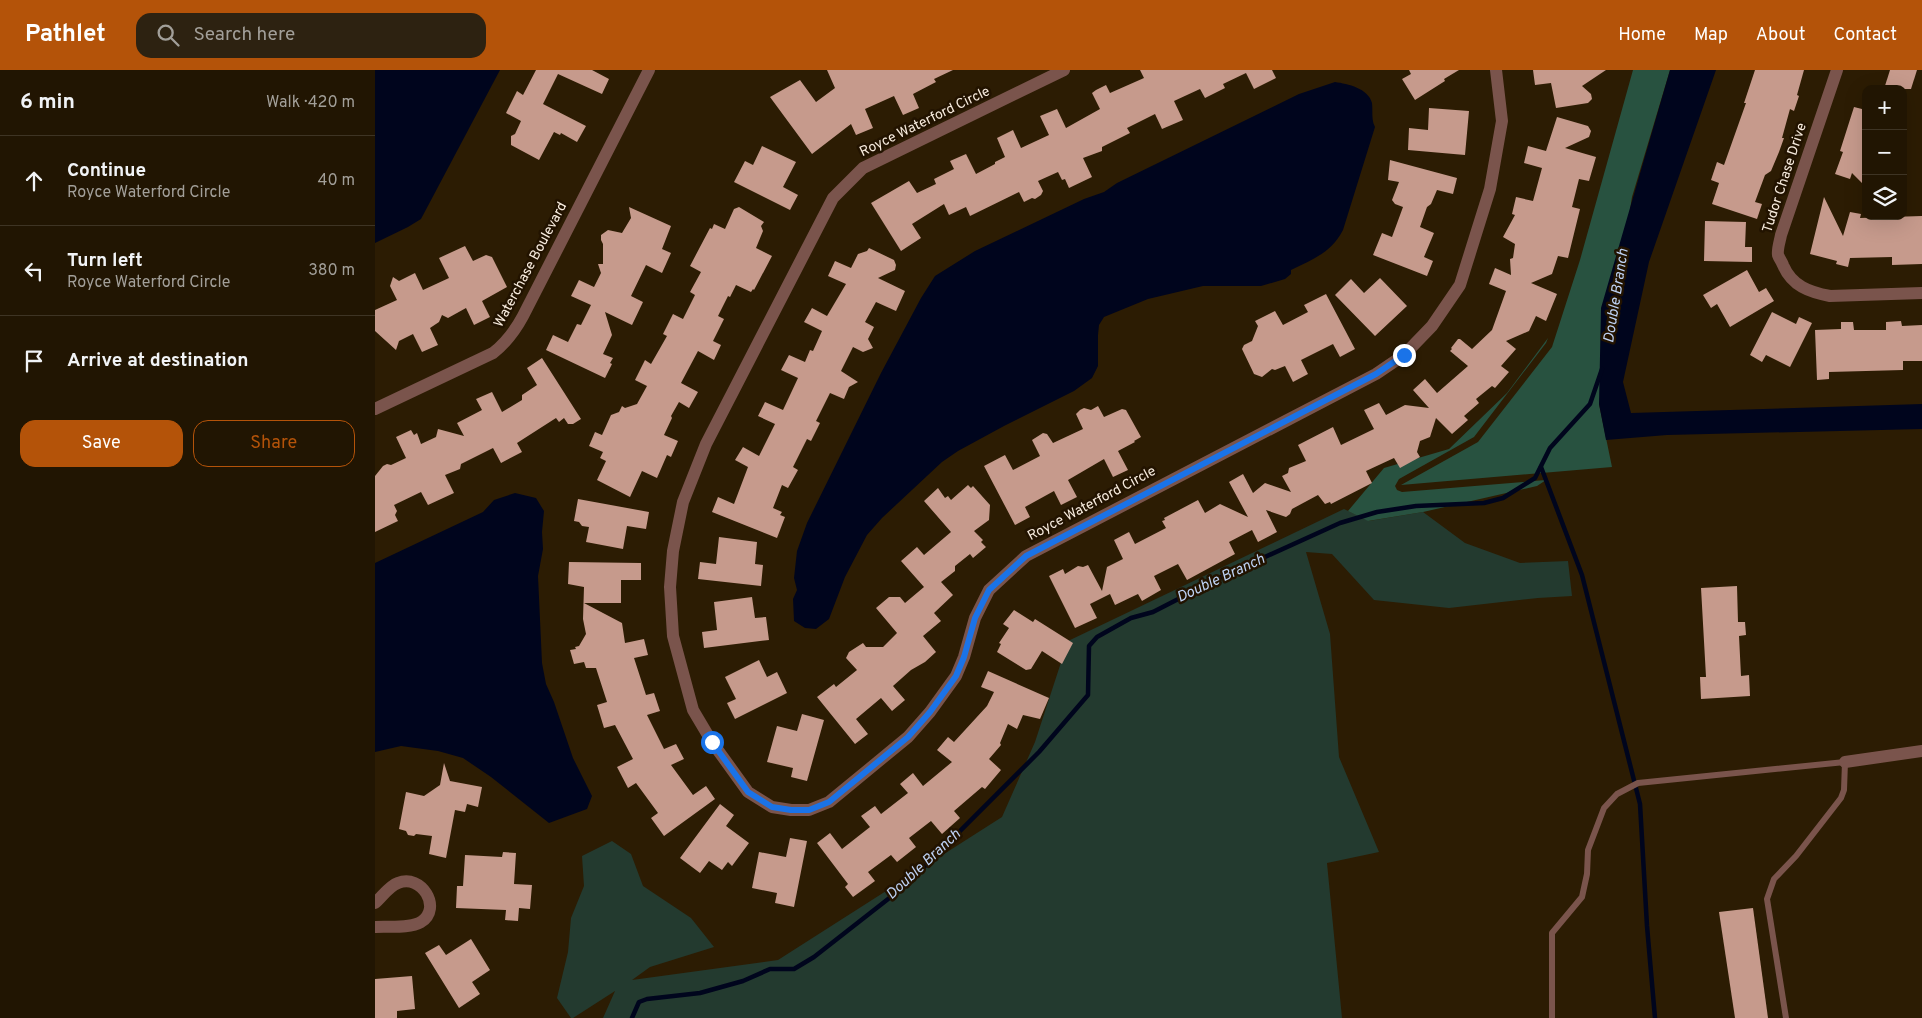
<!DOCTYPE html>
<html lang="en">
<head>
<meta charset="utf-8">
<style>
	body { margin:0; font-family:Overpass,sans-serif; background:#2d2211; color:#f1f3f6 }
	.controls { position:absolute; right:15px; top:15px; display:grid; overflow:hidden; border-radius:10px; box-shadow:0 5px 20px #0002 }
	.controls button { width:45px; height:45px; display:grid; place-items:center; padding:0; border:0; border-bottom:1px solid #3e3424; background:#211502; color:#f1f3f6; font:25px sans-serif }
	.stop { position:absolute; width:15px; height:15px; margin:-11px; border:4px solid #1a73e8; border-radius:50%; background:#fff }
	.stop.end { background:#1a73e8; border-color:#fff; box-shadow:0 1px 5px #0008 }
	.list { margin:0; padding:0; list-style:none }
	h2 { display:flex; justify-content:space-between; align-items:center; height:65px; margin:0; padding:0 20px; font-size:21px }
	h2 small { font-size:16px; font-weight:400; color:#a29f99 }
	.list li { display:grid; grid-template-columns:32px 1fr auto; gap:15px; align-items:center; box-sizing:border-box; height:90px; padding:0 20px; border-top:1px solid #3e3424 }
	.list b { display:block; font-size:19px; white-space:nowrap }
	.list p { margin:0; font-size:16px; white-space:nowrap; color:#a29f99 }
	.list em { font-size:16px; font-style:normal; color:#a29f99 }
	.actions { display:flex; gap:10px; padding:15px 20px }
	.actions a { flex:1; padding:11px 0; border:1px solid #b45309; border-radius:15px; text-align:center; font-size:18px; color:#b45309 }
	.actions .main { background:#b45309; color:#fff }
	.icon { flex:none; width:28px; height:28px; fill:none; stroke:currentColor; stroke-width:2; stroke-linecap:round; stroke-linejoin:round }
	.map { position:relative; flex:none; width:1547px; height:948px; overflow:hidden }
	header { display:flex; align-items:center; gap:30px; box-sizing:border-box; height:70px; padding:0 25px; background:#b45309; color:#fff }
	header strong { font-size:24px }
	nav { display:flex; gap:28px; margin-inline-start:auto; font-size:18px }
	.search { width:350px; height:45px; background:#2d2211; display:flex; align-items:center; gap:12px; box-sizing:border-box; padding:0 18px; border-radius:15px; color:#a29f99; font-size:19px }
	main { display:flex }
	aside { flex:1; background:#211502 }
	.map>svg:first-child { display:block }
</style>
</head>
<body>
<header>
<strong>Pathlet</strong>
<div class="search"><svg class="icon" aria-label="search" viewBox="0 0 24 24"><circle cx="10" cy="10" r="6"/><path d="M15 15l6 6"/></svg>Search here</div>
<nav><a>Home</a><a>Map</a><a>About</a><a>Contact</a></nav>
</header>
<main>
<aside>
<h2>6 min<small>Walk · 420 m</small></h2>
<ul class="list">
<li><svg class="icon" aria-label="ahead" viewBox="0 0 24 24"><path d="M12 20V5M6 11l6-6 6 6"/></svg><div><b>Continue</b><p>Royce Waterford Circle</p></div><em>40 m</em></li>
<li><svg class="icon" aria-label="left" viewBox="0 0 24 24"><path d="M17 20v-9H6M10 6l-5 5 5 5"/></svg><div><b>Turn left</b><p>Royce Waterford Circle</p></div><em>380 m</em></li>
<li><svg class="icon" aria-label="arrive" viewBox="0 0 24 24"><path d="M6 21V4h12l-3 4 3 4H6"/></svg><div><b>Arrive at destination</b></div></li>
</ul>
<div class="actions"><a class="main">Save</a><a>Share</a></div>
</aside>
<div class="map">
<svg width="1547" height="948" viewBox="0 0 1547 948">
	<rect width="100%" height="100%" fill="#2c1c03"/>
	<polygon fill="#233a2f" points="969,439 994,451 1048,442 1090,473 1145,493 1193,491 1197,526 1163,528 1074,538 999,530 957,484 931,482 955,564 964,687 1004,782 952,793 967,948 228,948 240,921 198,948 196,948 182,928 193,882 196,848 209,816 207,786 237,771 256,784 268,816 316,848 339,877 275,897 257,910 403,890 627,747 660,672 693,571"/>
	<g fill="#285240">
		<polygon points="1258,0 1295,0 1257,127 1224,334 1237,397 1026,415 1103,372 1177,277 1205,190"/>
		<polygon points="1173,268 1171,273 1099,367 1024,409 1020,416 1022,420 1027,422 1171,410 1162,416 1048,442 993,451 973,441 1009,398 1074,379 1132,323"/>
	</g>
	<g fill="#00051d">
		<polygon points="0,0 125,0 46,149 33,157 0,173"/>
		<polygon points="1295,0 1341,0 1274,192 1248,312 1256,343 1547,334 1547,359 1292,365 1231,370 1224,334 1226,238"/>
		<path d="M960,12C973,14 993,18 997,33C998,42 996,49 1000,57L968,160C956,183 938,189 916,200V204L910,209L886,216H828L773,229L729,247L724,255L723,265V296L717,308L699,321L629,356L583,381L567,392L507,448L492,465L470,507L454,549L441,559L430,558L419,551L418,529L422,520L419,508L422,481L432,453L506,303L546,228L560,206L600,181L709,129L729,122L742,113L924,24Z"/>
		<polygon points="140,423 161,428 169,441 167,462 168,479 163,506 167,593 171,614 179,632 198,688 217,726 212,739 174,753 116,707 88,688 63,681 26,676 0,682 0,493 108,442 119,430"/>
	</g>
	<g fill="none" stroke-linecap="round" stroke-linejoin="round">
		<g stroke="#00051d" stroke-width="4.5">
			<polyline points="1166,397 1207,505 1265,734 1272,856 1280,948"/>
			<polyline points="257,948 264,932 272,929 325,923 368,911 395,899 419,899 439,887 531,815 664,682 713,625 714,576 722,567 756,548 778,542 848,506 965,453 1002,442 1041,436 1109,433 1128,428 1160,408 1175,378 1215,334 1227,299"/>
		</g>
	</g>
	<g fill="#c69a8c">
		<polygon points="161,0 217,0 234,9 227,24 183,4 168,34 211,56 202,72 186,63 185,65 179,62 164,90 136,75 136,66 140,64 146,51 131,43 142,21 148,25"/>
		<polygon points="452,0 578,0 559,9 561,12 538,24 544,38 528,45 519,26 490,39 498,58 481,65 476,54 437,84 395,27 425,10 441,32 460,18"/>
		<polygon points="765,0 897,0 901,8 879,19 871,3 848,14 850,18 830,28 825,19 799,31 808,50 787,59 780,44 752,58 755,63 727,77 727,81 708,88 717,107 694,118 690,109 687,110 683,102 663,111 668,121 666,125 660,129 657,128 649,132 644,122 595,146 591,137 574,145 569,134 537,154 546,168 526,181 496,133 534,111 542,123 561,114 559,109 579,99 575,91 591,84 601,104 620,94 620,92 630,87 622,68 638,60 646,78 674,65 665,46 682,39 691,58 725,39 717,23 721,20 731,15 735,23 769,8"/>
		<polygon points="1034,0 1084,0 1069,9 1070,11 1040,30 1027,9 1036,4"/>
		<polygon points="1158,0 1231,0 1207,16 1216,24 1217,29 1213,33 1181,38 1176,13 1160,15"/>
		<polygon points="1380,0 1429,0 1422,25 1424,26 1419,41 1415,39 1407,68 1409,68 1404,82 1396,101 1390,105 1380,132 1387,134 1382,149 1337,134 1344,113 1336,110 1342,92 1349,95 1371,33 1369,33"/>
		<polygon points="1515,0 1542,0 1536,19 1509,19"/>
		<polygon points="1479,37 1491,40 1491,117 1477,103 1475,109 1460,104 1468,82 1465,81"/>
		<polygon points="1054,38 1094,41 1090,85 1033,80 1034,58 1053,60"/>
		<polygon points="1182,47 1213,56 1216,61 1214,67 1190,78 1221,87 1214,111 1204,109 1197,137 1205,139 1193,188 1183,186 1177,204 1156,213 1182,224 1171,251 1161,246 1154,261 1131,271 1141,279 1126,296 1134,302 1120,318 1117,316 1101,329 1104,333 1089,346 1093,350 1077,364 1061,348 1055,367 1045,371 1042,382 1045,387 1025,398 1019,388 991,401 997,413 956,434 955,432 950,434 943,425 917,439 915,444 911,447 891,440 902,462 883,472 877,460 854,472 860,484 812,510 803,494 779,506 786,520 767,531 763,524 740,535 735,524 715,534 722,548 700,558 674,506 688,499 690,504 703,496 708,497 713,495 727,521 732,497 748,489 739,470 754,462 760,474 791,458 787,451 790,450 789,448 823,430 830,443 845,434 873,447 854,412 868,404 878,423 890,413 916,422 907,406 913,403 914,398 931,391 923,375 958,357 966,375 999,359 989,340 1004,333 1011,345 1030,335 1054,338 1038,320 1050,309 1062,323 1093,296 1075,281 1077,279 1076,278 1083,269 1085,269 1097,279 1117,260 1131,221 1114,214 1120,198 1136,205 1135,189 1138,188 1140,174 1128,167 1140,145 1137,144 1141,127 1158,131 1167,98 1149,93 1153,76 1171,81"/>
		<polygon points="387,76 421,92 408,117 423,125 415,140 359,112 370,91 378,95"/>
		<polygon points="1015,90 1082,108 1078,124 1062,120 1056,134 1052,137 1045,157 1059,163 1049,187 1058,191 1052,206 998,185 1007,163 1017,167 1028,137 1020,134 1017,130 1024,112 1013,110"/>
		<polygon points="1449,127 1468,166 1475,142 1486,144 1485,148 1547,146 1547,194 1517,195 1517,187 1475,188 1473,197 1461,194 1462,191 1435,184"/>
		<polygon points="254,137 296,156 287,179 296,183 287,203 271,195 256,226 268,232 257,255 230,242 237,265 228,284 238,288 235,293 237,294 230,308 171,280 178,265 193,272 202,254 206,255 216,235 196,226 204,210 219,217 226,203 223,194 228,194 228,174 226,170 226,165 233,160 247,163 256,148"/>
		<polygon points="364,137 389,152 386,156 388,161 381,178 397,186 379,220 378,219 376,222 361,215 355,227 353,226 343,246 349,249 338,271 346,275 339,290 323,281 306,313 323,322 314,338 304,332 296,346 297,348 289,365 303,371 296,387 292,385 282,408 267,401 255,427 222,410 231,391 225,388 228,382 214,376 220,362 227,365 236,345 244,342 247,336 250,338 262,334 272,316 260,310 270,290 276,294 292,266 288,264 298,244 308,249 320,225 315,222 326,202 315,196 335,158 337,159 339,154 350,159 359,139"/>
		<polygon points="1330,151 1371,152 1370,177 1377,177 1377,192 1329,191"/>
		<polygon points="90,176 98,191 111,185 117,187 132,217 107,231 115,247 99,255 91,238 73,248 67,245 64,252 55,258 63,275 47,282 38,264 24,271 21,280 0,261 0,240 22,230 15,216 18,207 24,211 40,203 48,220 74,208 64,188"/>
		<polygon points="494,178 519,190 521,195 520,200 503,208 530,221 521,241 501,232 490,252 499,257 493,269 498,278 488,282 478,277 466,301 483,312 474,317 469,329 455,323 441,351 445,353 436,371 432,369 418,397 423,400 413,418 407,415 398,438 407,442 405,445 410,447 402,468 337,442 343,427 359,434 373,397 360,390 368,377 384,386 400,354 383,346 390,332 408,340 423,308 406,300 414,285 430,292 435,280 438,281 447,261 429,252 437,238 452,246 471,214 453,206 460,191 476,198 483,184 492,181"/>
		<polygon points="1372,200 1384,222 1391,218 1399,231 1355,257 1342,234 1336,238 1328,225"/>
		<polygon points="1005,208 1032,236 1000,266 960,225 976,209 989,223"/>
		<polygon points="951,224 980,279 965,287 958,274 926,290 933,304 918,312 910,296 900,300 897,299 887,307 879,304 867,279 869,275 877,271 883,256 880,251 900,241 908,255 933,242 929,235"/>
		<polygon points="1397,242 1421,254 1424,247 1437,253 1415,297 1391,285 1387,292 1375,285"/>
		<polygon points="1526,251 1527,256 1547,255 1547,291 1528,291 1528,300 1454,302 1454,309 1442,310 1440,260 1466,259 1466,252 1478,252 1479,260 1511,260 1511,252"/>
		<polygon points="167,288 206,349 198,354 193,354 189,348 184,352 181,348 142,373 147,382 126,393 118,378 86,394 85,399 70,405 79,423 53,435 46,422 19,435 22,441 20,445 23,451 0,462 0,406 8,396 12,394 16,395 31,388 21,367 36,360 39,365 42,363 46,374 61,367 63,359 89,366 82,353 107,340 101,329 117,322 127,342 147,330 147,325 162,315 152,298"/>
		<polygon points="723,336 729,347 747,339 751,340 766,367 759,371 760,372 743,381 753,400 738,407 729,389 693,410 702,427 686,435 679,421 650,437 655,447 640,455 609,396 630,385 638,400 665,386 657,370 668,363 672,364 678,373 708,359 701,344 705,340 709,338 716,340"/>
		<polygon points="593,415 596,418 598,416 615,435 614,450 599,461 608,470 606,472 611,477 598,488 595,484 580,496 580,501 566,512 578,525 559,543 566,551 548,566 561,582 550,592 536,600 518,616 530,630 517,641 506,628 481,649 493,664 480,674 442,627 459,614 461,617 482,600 471,588 474,582 488,573 491,577 508,577 522,563 501,538 514,527 525,527 530,533 549,517 526,491 542,477 549,485 576,462 549,431 563,418 570,428 573,426 576,430"/>
		<polygon points="203,429 274,442 271,459 252,456 248,479 211,472 214,457 207,456 204,452 199,451"/>
		<polygon points="344,467 382,472 380,494 388,495 386,516 323,509 325,492 341,494"/>
		<polygon points="194,492 266,493 266,510 246,510 246,533 209,533 247,553 250,573 269,569 273,585 259,588 271,625 279,623 285,641 272,645 289,679 301,674 309,689 296,695 318,725 331,716 340,729 289,766 276,748 283,743 261,713 253,718 242,697 258,689 240,655 229,658 222,635 232,632 221,598 211,598 209,592 199,594 195,580 201,579 200,577 204,576 211,564 208,549 209,517 193,514"/>
		<polygon points="1362,516 1363,552 1370,552 1371,565 1364,566 1366,606 1374,605 1375,626 1326,629 1325,607 1331,607 1326,518"/>
		<polygon points="377,527 380,548 391,547 394,570 329,578 327,562 342,560 339,532"/>
		<polygon points="639,540 658,552 660,549 698,573 687,594 667,581 656,599 651,600 622,582 626,574 624,573 634,558 628,554"/>
		<polygon points="384,590 392,607 402,602 412,623 360,649 352,633 361,629 350,607"/>
		<polygon points="613,601 674,628 665,649 648,645 642,659 633,654 625,673 626,675 614,689 626,700 610,719 607,717 579,741 585,748 567,764 556,751 534,768 541,777 522,792 516,785 493,802 500,811 478,827 470,817 473,814 442,773 455,763 467,779 495,757 486,746 500,736 506,744 533,723 525,714 538,703 548,716 577,692 562,680 573,667 579,672 612,636 619,622 606,617"/>
		<polygon points="427,644 449,650 432,711 416,707 418,698 392,692 402,656 422,661"/>
		<polygon points="69,693 75,711 107,717 103,737 92,734 90,742 80,740 71,788 54,784 57,766 41,764 39,766 33,765 31,761 24,759 31,722 49,726 65,715"/>
		<polygon points="345,734 359,745 351,756 374,773 357,796 353,792 347,800 334,791 325,803 305,788"/>
		<polygon points="415,768 432,771 419,837 400,833 402,823 377,818 384,782 411,787"/>
		<polygon points="128,782 141,783 139,814 157,815 155,839 144,838 143,851 130,850 131,840 81,838 82,816 88,816 90,785 127,787"/>
		<polygon points="1378,838 1393,948 1360,948 1344,842"/>
		<polygon points="96,869 115,900 97,912 105,924 84,938 50,883 64,875 71,885"/>
		<polygon points="37,906 40,939 22,941 22,948 0,948 0,909"/>
	</g>
	<g fill="none" stroke-linecap="round" stroke-linejoin="round">
		<polyline stroke="#7a544c" stroke-width="6" points="1177,948 1177,863 1207,827 1212,804 1213,780 1229,738 1242,724 1263,713 1470,692 1469,720 1466,728 1421,786 1399,809 1392,829 1411,948"/>
		<g stroke="#7a544c" stroke-width="12">
			<polyline points="689,0 488,98 458,128 331,374 308,432 298,481 295,517 298,566 318,640 337,672 373,722 397,737 416,740 434,740 454,732 533,667 555,642 581,606 589,587 600,548 614,520 651,486 1001,304 1029,285 1057,256 1085,215 1115,119 1127,51 1121,0"/>
			<path d="M1462,0L1406,165C1405,171 1402,179 1403,185C1404,188 1407,192 1408,195C1417,216 1434,222 1455,226L1547,223"/>
			<path d="M0,339L118,283C132,272 140,261 148,246L274,0"/>
			<polyline points="1470,692 1547,681"/>
			<path d="M0,833C7,827 14,816 23,813C46,803 68,838 46,852C34,859 13,856 0,857"/>
		</g>
	</g>
	<g fill="none" stroke-linecap="round" stroke-linejoin="round">
		<polyline stroke="#1a73e8" stroke-width="6" points="337,672 373,722 397,737 416,740 434,740 454,732 533,667 555,642 581,606 589,587 600,548 614,520 651,486 1001,304 1029,285"/>
	</g>
	<g text-anchor="middle" dominant-baseline="central" stroke-width="5" stroke-linejoin="round" paint-order="stroke">
		<g font-size="14" fill="#f8ecde" stroke="#221300">
			<text transform="translate(550 52) rotate(-26)">Royce Waterford Circle</text>
			<text transform="translate(1410 108) rotate(-72)">Tudor Chase Drive</text>
			<text transform="translate(156 195) rotate(-62)">Waterchase Boulevard</text>
			<text transform="translate(717 434) rotate(-28)">Royce Waterford Circle</text>
		</g>
		<g font-size="15" font-style="italic" fill="#bed2f4" stroke="#221300">
			<text transform="translate(1242 226) rotate(-81)">Double Branch</text>
			<text transform="translate(846 509) rotate(-25)">Double Branch</text>
			<text transform="translate(549 795) rotate(-43)">Double Branch</text>
		</g>
	</g>
</svg>
<div class="controls">
<button>+</button>
<button>−</button>
<button><svg class="icon" aria-label="layers" viewBox="0 0 24 24"><path d="M12 4l9 5-9 5-9-5zM3 14l9 5 9-5"/></svg></button>
</div>
<div class="stop" style="left:337px;top:672px"></div>
<div class="stop end" style="left:1029px;top:285px"></div>
</div>
</main>
</body>
</html>
